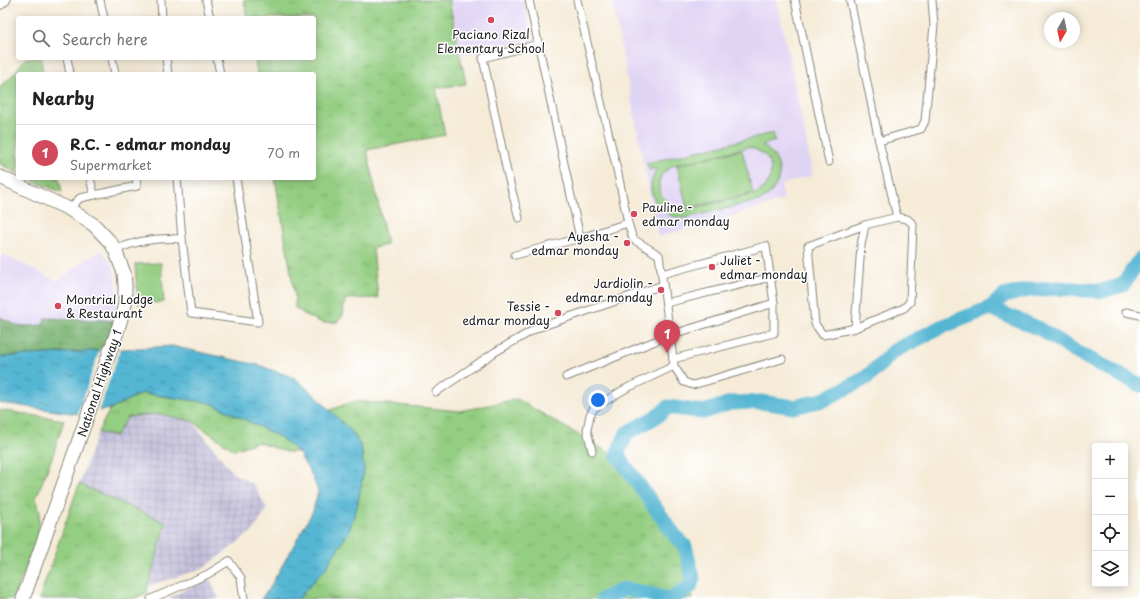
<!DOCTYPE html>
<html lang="en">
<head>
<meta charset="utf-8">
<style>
	body { margin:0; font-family:"Playpen Sans",sans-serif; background:#f6f6f6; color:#222 }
	.controls { position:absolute; right:12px; bottom:12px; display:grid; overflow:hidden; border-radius:4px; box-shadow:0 2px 10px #0003 }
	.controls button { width:36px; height:36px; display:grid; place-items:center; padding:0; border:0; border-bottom:1px solid #e0e0e0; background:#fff; color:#222; font:20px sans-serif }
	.compass { position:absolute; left:1044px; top:12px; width:36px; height:36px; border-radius:50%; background:#fff; box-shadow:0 2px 10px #0003; rotate:189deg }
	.you { position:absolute; left:598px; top:400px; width:14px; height:14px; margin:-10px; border:3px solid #fff; border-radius:50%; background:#1a73e8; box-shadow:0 0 0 6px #1a73e833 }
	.badge { display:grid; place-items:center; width:26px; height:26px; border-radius:50%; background:#d1495b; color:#fff; font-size:13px; font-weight:700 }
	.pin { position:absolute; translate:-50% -33px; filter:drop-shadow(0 1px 2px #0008) }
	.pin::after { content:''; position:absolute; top:21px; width:14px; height:12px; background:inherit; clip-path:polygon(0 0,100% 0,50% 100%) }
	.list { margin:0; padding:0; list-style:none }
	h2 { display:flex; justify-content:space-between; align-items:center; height:52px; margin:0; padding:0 16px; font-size:17px }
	h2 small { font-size:13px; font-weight:400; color:#767676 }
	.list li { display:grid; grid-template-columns:26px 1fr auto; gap:12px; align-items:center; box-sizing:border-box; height:56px; padding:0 16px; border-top:1px solid #e0e0e0 }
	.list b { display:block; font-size:15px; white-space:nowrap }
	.list p { margin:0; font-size:13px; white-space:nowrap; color:#767676 }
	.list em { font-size:13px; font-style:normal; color:#767676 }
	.icon { flex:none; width:22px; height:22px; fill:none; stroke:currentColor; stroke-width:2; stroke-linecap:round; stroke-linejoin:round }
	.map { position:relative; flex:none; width:1140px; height:599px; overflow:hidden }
	.search { position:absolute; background:#fff; box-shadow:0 2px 10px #0003; left:16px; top:16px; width:300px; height:44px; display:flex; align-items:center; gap:10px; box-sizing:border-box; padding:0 14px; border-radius:4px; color:#767676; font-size:15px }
	.panel { position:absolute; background:#fff; box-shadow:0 2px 10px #0003; left:16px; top:72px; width:300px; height:108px; border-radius:4px }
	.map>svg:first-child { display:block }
</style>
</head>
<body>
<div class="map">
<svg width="1140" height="599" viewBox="0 0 1140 599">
	<defs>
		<pattern id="industrial-grid" width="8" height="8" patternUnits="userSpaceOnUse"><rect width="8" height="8" fill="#c4c0db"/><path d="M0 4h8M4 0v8" fill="none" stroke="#a8a4bb"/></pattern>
		<pattern id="grass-tufts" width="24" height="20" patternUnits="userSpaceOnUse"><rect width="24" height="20" fill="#94ce82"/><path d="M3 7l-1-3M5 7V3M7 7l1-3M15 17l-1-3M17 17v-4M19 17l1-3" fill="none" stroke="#7fb070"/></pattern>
		<pattern id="forest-crowns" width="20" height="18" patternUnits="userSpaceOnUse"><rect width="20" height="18" fill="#77b170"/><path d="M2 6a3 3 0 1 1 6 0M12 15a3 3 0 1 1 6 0" fill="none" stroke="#618f5b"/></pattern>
		<pattern id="water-ripples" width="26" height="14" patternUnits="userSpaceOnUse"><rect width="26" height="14" fill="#55b6d3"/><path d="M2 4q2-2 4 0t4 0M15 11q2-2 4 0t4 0" fill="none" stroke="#4693aa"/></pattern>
	</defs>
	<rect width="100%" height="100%" fill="#fff"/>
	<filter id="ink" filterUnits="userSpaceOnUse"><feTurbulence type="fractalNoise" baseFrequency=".025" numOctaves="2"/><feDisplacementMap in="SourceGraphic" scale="8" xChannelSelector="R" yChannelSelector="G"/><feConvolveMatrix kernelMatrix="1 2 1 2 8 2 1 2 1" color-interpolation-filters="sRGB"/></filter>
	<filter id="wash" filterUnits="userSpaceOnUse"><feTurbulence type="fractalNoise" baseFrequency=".012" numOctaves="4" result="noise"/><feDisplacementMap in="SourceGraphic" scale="16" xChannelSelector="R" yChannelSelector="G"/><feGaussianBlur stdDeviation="0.9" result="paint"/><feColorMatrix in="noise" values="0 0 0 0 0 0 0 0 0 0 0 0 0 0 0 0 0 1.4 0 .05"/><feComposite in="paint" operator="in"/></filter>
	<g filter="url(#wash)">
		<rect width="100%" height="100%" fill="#f5ebd7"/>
		<g fill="#e0d4f4">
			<polygon points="450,0 524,0 532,40 461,55"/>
			<polygon points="612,0 777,0 813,175 781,185 784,200 718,220 658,237"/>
			<polygon points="102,251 113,266 118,290 113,327 0,337 0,261 3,254 57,281 95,254"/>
		</g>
		<g fill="url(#industrial-grid)">
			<polygon points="160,414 192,421 233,473 254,485 267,509 253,531 204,568 148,586 166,523 79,484 98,432 115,436 128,417"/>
			<polygon points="210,579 219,599 167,599 197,584"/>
		</g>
		<g fill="url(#grass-tufts)" stroke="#58754f">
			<polygon points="244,0 449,0 466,84 436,88 445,135 367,150 387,245 373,248 378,298 345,299 343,315 337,322 323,323 309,317 295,308 295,297 275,178 314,178 314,74 257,74 255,58 314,58 314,18 247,18"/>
			<polygon points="26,58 41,58 43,74 18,74 18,173 0,164 0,86 11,77"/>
			<polygon points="28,178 59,178 62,192 40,184"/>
			<polygon points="142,393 211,403 280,437 298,452 287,452 257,442 234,450 192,421 160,414 128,417 115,436 98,432 110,409"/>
			<polygon points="517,399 608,452 631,473 685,546 690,587 693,599 298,599 325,569 357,507 364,470 361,446 353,433 330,410 355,401 460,411"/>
			<polygon points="0,410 64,420 53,455 36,498 40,511 38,537 13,599 0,599"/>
			<polygon points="79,484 166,523 148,586 147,593 133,599 39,599"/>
		</g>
		<polygon fill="url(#forest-crowns)" stroke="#4a6646" points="0,317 16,325 26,326 43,325 45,318 103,320 114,321 113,327 104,350 0,357"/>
		<g fill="#94ce82" stroke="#58754f" fill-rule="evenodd">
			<path d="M773,133L775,141L762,145C785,160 785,184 762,200L686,218C683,218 679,218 676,217C663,214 651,200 651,187C651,180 654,174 657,169L649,170L647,163ZM749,147C754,149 759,151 763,154C773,162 773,177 765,186C763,189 760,191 758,193L685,210C682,210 678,209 676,208C663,203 654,187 662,174C666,170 670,167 675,165Z"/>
			<polygon points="742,150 753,193 687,208 677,165"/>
			<polygon points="161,263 164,302 138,304 135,264"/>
		</g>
		<polygon fill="url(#water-ripples)" stroke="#386978" points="172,346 258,365 295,378 319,399 353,433 361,447 364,470 357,507 348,533 325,569 298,599 261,599 270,587 313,511 318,491 312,476 298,452 280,437 211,403 142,393 110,409 79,414 0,403 0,357"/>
		<polygon fill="#f5ebd7" points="121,347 98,413 77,416 100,349"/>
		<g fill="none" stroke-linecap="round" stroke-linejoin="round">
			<g stroke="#55b6d3" stroke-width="15">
				<polyline points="990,308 1040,329 1078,353 1140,385"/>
				<polyline points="603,599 624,589 649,594 666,599"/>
				<polyline points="671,599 690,587 693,578 685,546 676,537 617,454 627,433 659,415 668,407 704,412 730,403 761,402 794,407 823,400 866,378 894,351 941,327 990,308 1004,296 1029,290 1058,288 1102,291 1123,285 1137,263 1140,260"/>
			</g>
		</g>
	</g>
	<g filter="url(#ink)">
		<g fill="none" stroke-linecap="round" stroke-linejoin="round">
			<g stroke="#88847a" stroke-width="9">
				<g id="street">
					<polyline points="100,0 104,18"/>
					<polyline points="161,0 162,18"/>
					<polyline points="206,0 210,18"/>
					<polyline points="529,0 580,238"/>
					<polyline points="577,0 618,174 628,223 633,239 659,255 670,335 673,359 674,366 684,382 693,385 782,359"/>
					<polyline points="795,0 829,162"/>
					<polyline points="850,0 879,141 897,217"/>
					<polyline points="67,58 70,74"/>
					<polyline points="112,58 115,74"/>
					<polyline points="166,58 168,74"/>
					<polyline points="217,58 220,74"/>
					<polyline points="879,141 921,129 925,121 934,25 932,0"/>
					<polyline points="90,178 94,195"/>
					<polyline points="177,178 182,239 191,313 258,322 236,178"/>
					<polyline points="69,209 80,198 137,186 136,178"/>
					<polygon points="897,217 907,219 913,224 910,302 904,308 855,328 823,335 815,324 808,246 865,225"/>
					<polyline points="519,218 507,172 483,58 538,44"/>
					<path d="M115,250C137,240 159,237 182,239"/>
					<polyline points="515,255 580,238 628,223"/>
					<polyline points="662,274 766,246 774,303 774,333 673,359"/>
					<polyline points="666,303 771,277"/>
					<polyline points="1126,312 1140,315"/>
					<polyline points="855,328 861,245 865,225"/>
					<polyline points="566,377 670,335 774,303"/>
					<polyline points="436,392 495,352 537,328 663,285"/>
					<polyline points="592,451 587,430 590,415 594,408 625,389 674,366"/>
					<polyline points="151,599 208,574 229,561 241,578 244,599"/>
				</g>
			</g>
			<g stroke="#88847a" stroke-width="12">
				<polyline id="secondary" points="0,4 5,0"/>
			</g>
			<g stroke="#88847a" stroke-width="15">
				<polyline id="highway" points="0,177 69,209 94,225 111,243 115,250 124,273 125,285 125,304 118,329 23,599"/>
			</g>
			<use href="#street" stroke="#fff" stroke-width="7"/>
			<use href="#secondary" stroke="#fff" stroke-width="10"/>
			<use href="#highway" stroke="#fff" stroke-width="13"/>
		</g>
	</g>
	<g fill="#d1495b" stroke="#fff" stroke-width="1.5">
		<circle cx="491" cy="20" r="4"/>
		<circle cx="634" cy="214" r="4"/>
		<circle cx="627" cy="243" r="4"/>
		<circle cx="712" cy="267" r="4"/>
		<circle cx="661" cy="290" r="4"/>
		<circle cx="58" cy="306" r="4"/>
		<circle cx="558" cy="313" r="4"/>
	</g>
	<g text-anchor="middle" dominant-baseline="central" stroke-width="3" stroke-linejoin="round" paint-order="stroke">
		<g font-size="12" fill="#1c1c1c" stroke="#fff" text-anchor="start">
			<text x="491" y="34" text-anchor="middle">Paciano Rizal<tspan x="491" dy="14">Elementary School</tspan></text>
			<text x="642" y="207">Pauline -<tspan x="642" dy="14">edmar monday</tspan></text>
			<text x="619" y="236" text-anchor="end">Ayesha -<tspan x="619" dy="14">edmar monday</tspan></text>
			<text x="720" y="260">Juliet -<tspan x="720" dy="14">edmar monday</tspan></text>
			<text x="653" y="283" text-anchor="end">Jardiolin -<tspan x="653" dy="14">edmar monday</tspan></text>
			<text x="66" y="299">Montrial Lodge<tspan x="66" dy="14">&amp; Restaurant</tspan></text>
			<text x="550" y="306" text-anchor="end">Tessie -<tspan x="550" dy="14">edmar monday</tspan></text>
		</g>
		<g font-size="12" fill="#1c1c1c" stroke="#fff">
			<text transform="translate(99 383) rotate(-71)">National Highway 1</text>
		</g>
	</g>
</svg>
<div class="controls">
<button>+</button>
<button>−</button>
<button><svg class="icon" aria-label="locate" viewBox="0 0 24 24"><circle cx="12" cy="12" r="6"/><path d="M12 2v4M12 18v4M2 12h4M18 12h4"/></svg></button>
<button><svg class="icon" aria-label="layers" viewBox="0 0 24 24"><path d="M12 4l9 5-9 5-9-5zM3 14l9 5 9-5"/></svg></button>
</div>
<svg class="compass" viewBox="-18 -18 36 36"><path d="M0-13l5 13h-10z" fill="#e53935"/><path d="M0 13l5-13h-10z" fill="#767676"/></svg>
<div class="you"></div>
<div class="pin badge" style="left:667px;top:353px">1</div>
<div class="search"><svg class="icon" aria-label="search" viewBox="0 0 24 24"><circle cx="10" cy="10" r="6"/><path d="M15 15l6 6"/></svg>Search here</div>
<section class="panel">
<h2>Nearby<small></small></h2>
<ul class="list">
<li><span class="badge">1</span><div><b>R.C. - edmar monday</b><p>Supermarket</p></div><em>70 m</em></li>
</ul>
</section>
</div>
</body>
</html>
